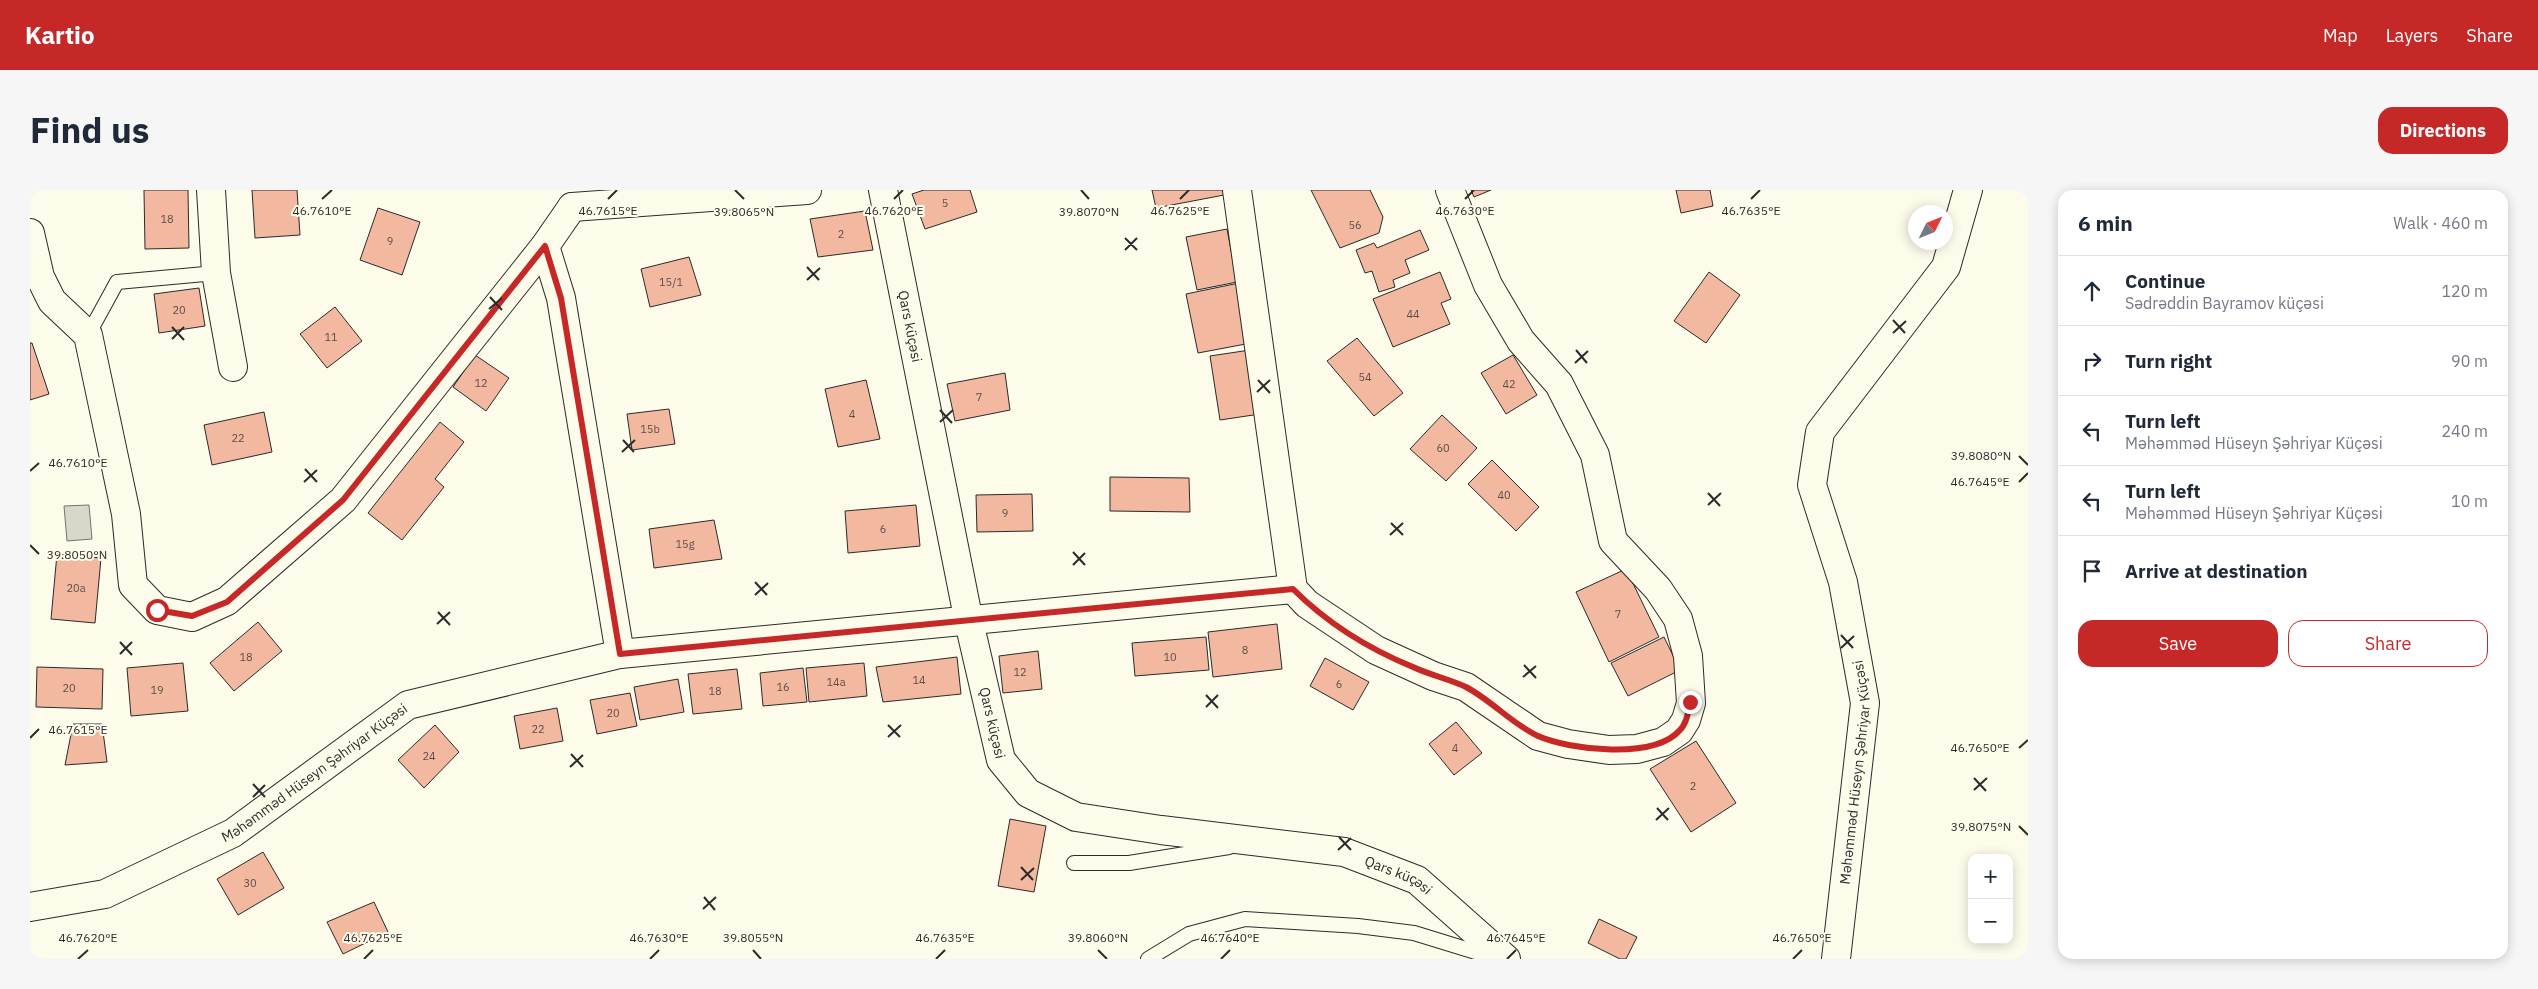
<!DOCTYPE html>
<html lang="en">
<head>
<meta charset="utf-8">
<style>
	body { margin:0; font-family:"IBM Plex Sans",sans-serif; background:#f6f6f7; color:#1f2937 }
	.controls { position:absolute; right:15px; bottom:15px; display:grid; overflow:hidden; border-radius:10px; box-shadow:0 2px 12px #0003 }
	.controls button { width:45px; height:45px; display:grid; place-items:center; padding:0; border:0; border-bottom:1px solid #e0e1e3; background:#fff; color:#1f2937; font:25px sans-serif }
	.compass { position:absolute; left:1878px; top:15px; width:45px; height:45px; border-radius:50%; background:#fff; box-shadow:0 2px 12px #0003; rotate:47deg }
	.stop { position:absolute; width:15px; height:15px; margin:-11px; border:4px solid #c62828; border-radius:50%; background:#fff }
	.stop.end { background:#c62828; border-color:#fff; box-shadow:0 1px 5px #0008 }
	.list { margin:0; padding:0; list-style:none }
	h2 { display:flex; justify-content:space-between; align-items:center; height:65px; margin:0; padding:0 20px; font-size:21px }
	h2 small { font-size:16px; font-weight:400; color:#747a83 }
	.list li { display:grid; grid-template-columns:32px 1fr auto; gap:15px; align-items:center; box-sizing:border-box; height:70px; padding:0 20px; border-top:1px solid #e0e1e3 }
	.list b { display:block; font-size:19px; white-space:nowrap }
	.list p { margin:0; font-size:16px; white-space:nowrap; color:#747a83 }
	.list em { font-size:16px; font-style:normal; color:#747a83 }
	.actions { display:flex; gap:10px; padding:15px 20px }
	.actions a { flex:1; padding:11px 0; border:1px solid #c62828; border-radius:15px; text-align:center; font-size:18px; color:#c62828 }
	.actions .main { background:#c62828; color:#fff }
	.icon { flex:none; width:28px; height:28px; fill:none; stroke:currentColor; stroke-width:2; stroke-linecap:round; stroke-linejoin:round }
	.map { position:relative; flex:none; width:1998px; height:769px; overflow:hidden; border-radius:15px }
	header { display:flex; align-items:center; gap:30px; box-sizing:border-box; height:70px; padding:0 25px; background:#c62828; color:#fff }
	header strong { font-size:24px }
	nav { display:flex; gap:28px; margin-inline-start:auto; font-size:18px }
	.intro { display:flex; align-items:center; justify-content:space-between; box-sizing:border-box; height:120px; padding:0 30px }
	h1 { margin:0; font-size:35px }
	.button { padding:12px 22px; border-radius:15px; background:#c62828; color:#fff; font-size:18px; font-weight:700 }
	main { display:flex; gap:30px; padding:0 30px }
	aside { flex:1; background:#fff; border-radius:15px; box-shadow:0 2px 12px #0003 }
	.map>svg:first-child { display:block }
</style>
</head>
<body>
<header>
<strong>Kartio</strong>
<nav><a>Map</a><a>Layers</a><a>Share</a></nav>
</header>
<div class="intro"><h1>Find us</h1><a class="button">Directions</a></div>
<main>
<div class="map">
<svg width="1998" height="769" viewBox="0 0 1998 769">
	<rect width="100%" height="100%" fill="#fdfbea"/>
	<polygon fill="#d8d7c9" stroke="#74746e" points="59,315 62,349 37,351 34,316"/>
	<g fill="#f2b8a0" stroke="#2b2b2b">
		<polygon points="114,0 158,0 159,58 115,59"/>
		<polygon points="222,0 267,0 270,45 225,48"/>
		<polygon points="894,0 940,0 947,22 895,39 882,4"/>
		<polygon points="1122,0 1193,0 1194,5 1126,18"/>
		<polygon points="1281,0 1340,0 1353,27 1349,43 1310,58"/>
		<polygon points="1441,0 1461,0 1444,7"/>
		<polygon points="1646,0 1680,0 1683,16 1651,23"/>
		<polygon points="348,18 390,32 372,85 330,70"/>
		<polygon points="835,21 843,60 788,67 780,29"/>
		<polygon points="1197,39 1207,92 1167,100 1156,47"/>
		<polygon points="1390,40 1399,60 1375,70 1380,83 1363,90 1365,97 1349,102 1342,81 1335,83 1326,60 1344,53 1347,58"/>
		<polygon points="659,67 671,105 620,117 611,79"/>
		<polygon points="1410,82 1421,109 1411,113 1420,134 1363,157 1343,109"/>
		<polygon points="1679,82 1710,105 1676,153 1644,131"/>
		<polygon points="1209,93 1221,153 1168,163 1156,104"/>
		<polygon points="169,98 175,136 129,143 124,104"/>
		<polygon points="305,117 332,151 297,178 270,144"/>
		<polygon points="1327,148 1373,203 1344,226 1297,171"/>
		<polygon points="0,153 2,153 19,204 0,210"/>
		<polygon points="1220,160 1230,224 1190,230 1180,166"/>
		<polygon points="445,165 479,188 456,221 423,197"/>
		<polygon points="1483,165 1507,205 1476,224 1451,183"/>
		<polygon points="975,183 980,220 925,231 917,194"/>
		<polygon points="836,190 850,249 808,257 795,199"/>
		<polygon points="639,219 645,254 602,260 597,224"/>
		<polygon points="234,222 242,262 182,275 174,235"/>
		<polygon points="1412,225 1447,258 1416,291 1380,259"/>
		<polygon points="410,232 434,252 405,289 414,297 372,350 338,323"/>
		<polygon points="1462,270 1509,317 1486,341 1438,294"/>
		<polygon points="1080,287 1159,288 1160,322 1080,321"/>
		<polygon points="1002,304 1003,341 947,342 946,305"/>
		<polygon points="886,315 890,356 818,363 815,321"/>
		<polygon points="684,330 692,369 624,378 619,339"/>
		<polygon points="27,364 71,368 65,433 21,429"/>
		<polygon points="1596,379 1629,447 1579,472 1546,402"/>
		<polygon points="228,432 252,461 204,501 180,473"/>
		<polygon points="1247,434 1252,479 1183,487 1178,442"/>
		<polygon points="1176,447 1179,480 1105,486 1102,453"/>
		<polygon points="1634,447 1650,480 1598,506 1581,473"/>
		<polygon points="1008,461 1012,499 973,503 969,466"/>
		<polygon points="927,467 931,504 853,512 846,477"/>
		<polygon points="1295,468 1339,492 1323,520 1280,496"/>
		<polygon points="153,473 158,521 101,526 97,478"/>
		<polygon points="834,473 837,506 779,512 776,478"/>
		<polygon points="7,477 73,479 72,519 6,517"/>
		<polygon points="773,478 777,512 733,516 730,483"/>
		<polygon points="707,479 712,519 663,524 658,484"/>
		<polygon points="648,489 654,522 610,530 604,497"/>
		<polygon points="600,503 607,536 567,544 560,510"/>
		<polygon points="527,518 533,551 490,559 484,526"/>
		<polygon points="1426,532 1452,563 1424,585 1399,554"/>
		<polygon points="43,534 72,534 77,572 35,575"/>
		<polygon points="405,535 429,562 394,598 368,570"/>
		<polygon points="1666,551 1706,613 1661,642 1620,579"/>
		<polygon points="980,629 1016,636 1004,702 968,696"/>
		<polygon points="233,662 254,698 208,725 187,689"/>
		<polygon points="344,712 358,742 313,764 297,732"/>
		<polygon points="1569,729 1607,747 1596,769 1590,769 1558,753"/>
	</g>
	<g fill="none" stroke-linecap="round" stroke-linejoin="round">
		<g stroke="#2b2b2b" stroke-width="16">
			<g id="service">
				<polyline points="58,145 87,92 186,83"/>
				<polyline points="1044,673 1099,673 1199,657"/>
				<polyline points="1118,769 1159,744 1215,729 1328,736 1384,743 1465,768"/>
			</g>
		</g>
		<g stroke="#2b2b2b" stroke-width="30">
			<g id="minor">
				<polyline points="181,0 186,83 203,177"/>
				<path id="s1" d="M853,0L939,432L971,570L998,603L1046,627L1131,640L1314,662L1387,690L1476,769"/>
				<polyline points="1207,0 1263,399 1277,414 1346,460 1403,486 1436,497 1508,546 1538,554 1579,560 1607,559 1633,552 1649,541 1656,530 1661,513 1658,466 1648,429 1628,399 1583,351 1565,265 1529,194 1491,151 1458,95 1420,0"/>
				<polyline points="542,17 777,0"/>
				<polyline points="0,43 10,87 22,111 58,145 96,324 103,395 127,420 162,427 197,411 313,310 515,56 542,17"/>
				<polyline points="515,56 531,108 590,464"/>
				<path id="s2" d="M0,717L75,704L203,643L378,515L590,464L1263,399"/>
				<path id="s3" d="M1806,769L1835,513L1813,392L1782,295L1790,242L1916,77L1938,0"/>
			</g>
		</g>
		<use href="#service" stroke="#fdfbea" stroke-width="14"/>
		<use href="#minor" stroke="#fdfbea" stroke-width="28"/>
	</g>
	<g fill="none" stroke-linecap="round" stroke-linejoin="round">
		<path stroke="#c62828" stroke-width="6" d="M127,420L162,426L197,412L313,310L515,56L531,108L590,464L1263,399C1296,432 1339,459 1383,477C1400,485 1419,489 1436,497C1461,510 1482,534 1508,546C1540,560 1624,570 1650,540C1657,533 1658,522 1660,512"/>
	</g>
	<path fill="none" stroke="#2b2b2b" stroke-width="2" d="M705,0L714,9M1051,0L1059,9M292,9L302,0M578,9L587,0M864,9L873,0M1150,9L1159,0M1435,9L1444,0M1721,9L1730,0M1095,48L1107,60M1095,60L1107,48M777,77L789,90M777,90L790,78M460,107L472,120M459,119L472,108M1863,130L1875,143M142,137L154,150M1863,143L1876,131M142,149L154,137M1546,160L1557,173M1545,173L1558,161M1228,190L1240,203M1227,202L1240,190M910,220L922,233M910,232L923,220M593,250L604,262M592,262L605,250M1989,266L1998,275M275,279L287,292M0,281L9,273M274,292L287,280M1989,292L1998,283M1678,303L1690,316M1678,315L1691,303M1361,333L1373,345M1360,345L1373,333M0,355L9,364M1043,362L1055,375M1043,375L1055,363M725,392L737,405M725,405L738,393M408,422L420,435M407,434L420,422M1811,445L1823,458M90,452L102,465M1811,458L1824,446M90,464L102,452M1494,475L1506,488M1493,487L1506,476M1176,505L1188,518M1176,517L1188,505M858,535L870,547M858,547L871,535M0,548L9,539M1989,558L1998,550M541,564L553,577M540,577L553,565M1944,588L1956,601M223,594L235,607M1944,600L1957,588M223,607L235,595M1627,618L1638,630M1626,630L1639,618M1989,636L1998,645M1309,647L1321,660M1308,660L1321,648M991,677L1003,690M991,690L1004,678M674,707L685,720M673,719L686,707M723,760L731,769M1068,760L1077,769M48,769L58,760M334,769L343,760M620,769L629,760M906,769L915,760M1191,769L1200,760M1477,769L1486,760M1763,769L1772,760"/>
	<g text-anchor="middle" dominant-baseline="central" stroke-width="4" stroke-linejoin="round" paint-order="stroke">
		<g font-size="11" fill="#5d4e48">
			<text x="915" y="13">5</text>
			<text x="137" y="29">18</text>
			<text x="1325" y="35">56</text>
			<text x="811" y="44">2</text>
			<text x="360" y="51">9</text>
			<text x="641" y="92">15/1</text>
			<text x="149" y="120">20</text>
			<text x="1383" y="124">44</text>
			<text x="301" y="147">11</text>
			<text x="1335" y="187">54</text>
			<text x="451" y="193">12</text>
			<text x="1479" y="194">42</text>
			<text x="949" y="207">7</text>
			<text x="822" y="224">4</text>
			<text x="620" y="239">15b</text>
			<text x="208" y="248">22</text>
			<text x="1413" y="258">60</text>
			<text x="1474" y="305">40</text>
			<text x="975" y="323">9</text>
			<text x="853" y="339">6</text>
			<text x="655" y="354">15g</text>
			<text x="46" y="398">20а</text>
			<text x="1588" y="424">7</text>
			<text x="1215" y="460">8</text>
			<text x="216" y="467">18</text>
			<text x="1140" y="467">10</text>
			<text x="990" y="482">12</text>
			<text x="889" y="490">14</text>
			<text x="806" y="492">14а</text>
			<text x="1309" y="494">6</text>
			<text x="753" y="497">16</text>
			<text x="39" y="498">20</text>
			<text x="127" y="500">19</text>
			<text x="685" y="501">18</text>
			<text x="583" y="523">20</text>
			<text x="508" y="539">22</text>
			<text x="1425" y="558">4</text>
			<text x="399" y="566">24</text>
			<text x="1663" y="596">2</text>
			<text x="220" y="693">30</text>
		</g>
		<g font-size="14" fill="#2b2b2b" stroke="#fdfbea">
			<text stroke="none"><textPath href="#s1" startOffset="139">Qars küçəsi</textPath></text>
			<text stroke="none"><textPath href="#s1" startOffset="544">Qars küçəsi</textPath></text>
			<text stroke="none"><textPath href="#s2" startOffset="319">Məhəmməd Hüseyn Şəhriyar Küçəsi</textPath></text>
			<text stroke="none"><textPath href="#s3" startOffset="188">Məhəmməd Hüseyn Şəhriyar Küçəsi</textPath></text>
			<text stroke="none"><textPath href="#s1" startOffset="1008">Qars küçəsi</textPath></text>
		</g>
	</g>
	<g font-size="12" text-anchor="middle" fill="#2b2b2b" stroke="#fdfbea" stroke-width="4" stroke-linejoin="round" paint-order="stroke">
		<text x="292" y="25">46.7610°E</text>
		<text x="578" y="25">46.7615°E</text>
		<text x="864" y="25">46.7620°E</text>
		<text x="1150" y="25">46.7625°E</text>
		<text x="1435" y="25">46.7630°E</text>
		<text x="1721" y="25">46.7635°E</text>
		<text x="714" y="26">39.8065°N</text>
		<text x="1059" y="26">39.8070°N</text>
		<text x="1951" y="270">39.8080°N</text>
		<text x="48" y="277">46.7610°E</text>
		<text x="1950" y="296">46.7645°E</text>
		<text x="47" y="369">39.8050°N</text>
		<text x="48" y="544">46.7615°E</text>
		<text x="1950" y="562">46.7650°E</text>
		<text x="1951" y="641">39.8075°N</text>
		<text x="723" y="752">39.8055°N</text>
		<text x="1068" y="752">39.8060°N</text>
		<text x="58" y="752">46.7620°E</text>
		<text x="343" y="752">46.7625°E</text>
		<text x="629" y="752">46.7630°E</text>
		<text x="915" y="752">46.7635°E</text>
		<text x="1200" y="752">46.7640°E</text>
		<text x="1486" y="752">46.7645°E</text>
		<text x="1772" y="752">46.7650°E</text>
	</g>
</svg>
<div class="controls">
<button>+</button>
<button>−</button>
</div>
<svg class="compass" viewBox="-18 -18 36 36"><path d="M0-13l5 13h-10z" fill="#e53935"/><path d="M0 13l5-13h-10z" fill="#747a83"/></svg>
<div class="stop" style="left:127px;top:420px"></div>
<div class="stop end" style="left:1660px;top:512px"></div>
</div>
<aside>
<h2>6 min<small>Walk · 460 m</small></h2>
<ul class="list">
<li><svg class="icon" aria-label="ahead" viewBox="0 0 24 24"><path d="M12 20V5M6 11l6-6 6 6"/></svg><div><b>Continue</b><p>Sədrəddin Bayramov küçəsi</p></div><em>120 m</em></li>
<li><svg class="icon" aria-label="right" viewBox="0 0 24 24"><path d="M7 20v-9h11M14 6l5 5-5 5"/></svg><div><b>Turn right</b></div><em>90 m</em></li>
<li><svg class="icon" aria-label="left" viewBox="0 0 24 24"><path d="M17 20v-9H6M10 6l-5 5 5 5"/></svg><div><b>Turn left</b><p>Məhəmməd Hüseyn Şəhriyar Küçəsi</p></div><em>240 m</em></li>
<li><svg class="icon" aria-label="left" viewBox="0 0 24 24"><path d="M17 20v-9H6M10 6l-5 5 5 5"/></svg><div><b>Turn left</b><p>Məhəmməd Hüseyn Şəhriyar Küçəsi</p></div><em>10 m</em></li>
<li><svg class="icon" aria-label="arrive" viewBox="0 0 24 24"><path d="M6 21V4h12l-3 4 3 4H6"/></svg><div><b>Arrive at destination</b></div></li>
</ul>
<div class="actions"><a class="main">Save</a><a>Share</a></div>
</aside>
</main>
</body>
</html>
